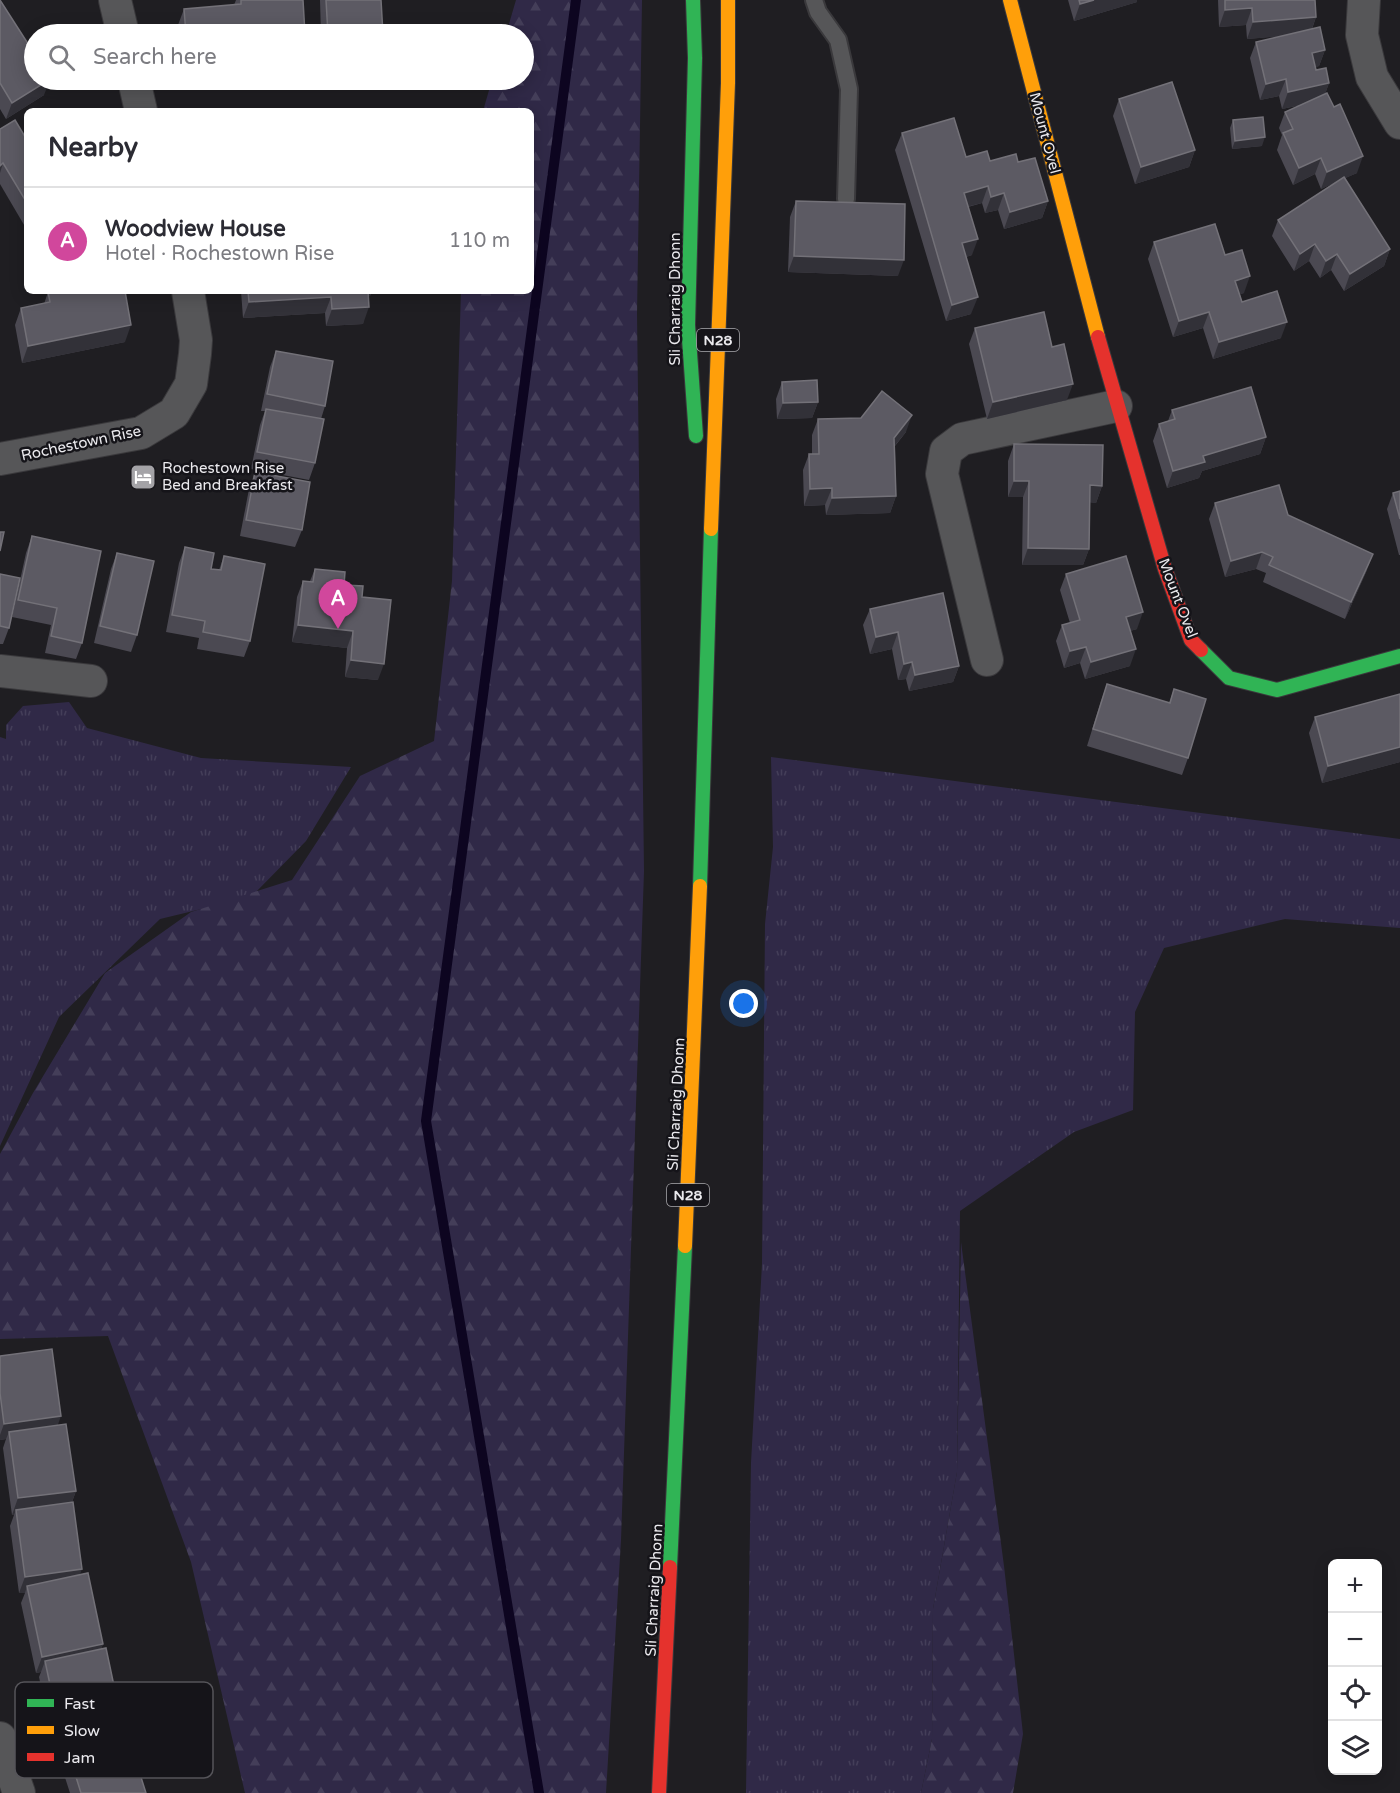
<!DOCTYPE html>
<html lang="en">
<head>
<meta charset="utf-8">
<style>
	body { margin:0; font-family:"Varela Round",sans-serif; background:#f2f2f3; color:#2b2b33 }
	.controls { position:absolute; right:18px; bottom:18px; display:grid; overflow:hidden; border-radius:9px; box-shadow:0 3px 15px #0003 }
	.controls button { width:54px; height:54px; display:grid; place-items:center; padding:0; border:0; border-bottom:2px solid #e1e1e2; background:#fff; color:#2b2b33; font:30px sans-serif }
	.you { position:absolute; left:744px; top:1004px; width:21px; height:21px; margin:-15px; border:4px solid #fff; border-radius:50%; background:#1a73e8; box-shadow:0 0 0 9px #1a73e833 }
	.badge { display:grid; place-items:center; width:39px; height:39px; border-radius:50%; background:#0f766e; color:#fff; font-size:20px; font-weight:700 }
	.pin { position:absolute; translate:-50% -50px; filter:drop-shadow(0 2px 3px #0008) }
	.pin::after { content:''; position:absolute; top:32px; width:21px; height:18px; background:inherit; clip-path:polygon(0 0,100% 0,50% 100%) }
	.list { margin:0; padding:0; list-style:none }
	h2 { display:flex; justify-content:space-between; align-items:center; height:78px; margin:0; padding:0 24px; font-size:26px }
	h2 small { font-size:20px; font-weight:400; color:#7c7c81 }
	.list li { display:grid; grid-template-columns:39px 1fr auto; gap:18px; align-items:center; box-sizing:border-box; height:108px; padding:0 24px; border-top:2px solid #e1e1e2 }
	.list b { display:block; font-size:22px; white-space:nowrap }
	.list p { margin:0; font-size:20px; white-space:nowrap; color:#7c7c81 }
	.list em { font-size:20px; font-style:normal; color:#7c7c81 }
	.icon { flex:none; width:33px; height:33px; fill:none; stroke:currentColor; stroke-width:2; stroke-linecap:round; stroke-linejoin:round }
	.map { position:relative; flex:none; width:1400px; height:1793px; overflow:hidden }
	.search { position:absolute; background:#fff; box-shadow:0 3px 15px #0003; left:24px; top:24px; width:510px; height:66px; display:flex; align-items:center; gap:15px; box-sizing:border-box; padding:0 21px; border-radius:33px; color:#7c7c81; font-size:22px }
	.panel { position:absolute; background:#fff; box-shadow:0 3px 15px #0003; left:24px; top:108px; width:510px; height:186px; border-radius:9px }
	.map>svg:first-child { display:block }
</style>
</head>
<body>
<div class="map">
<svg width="1400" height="1793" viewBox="0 0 1400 1793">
	<defs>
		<pattern id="grass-tufts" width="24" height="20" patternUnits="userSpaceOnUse" patternTransform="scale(1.5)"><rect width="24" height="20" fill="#302947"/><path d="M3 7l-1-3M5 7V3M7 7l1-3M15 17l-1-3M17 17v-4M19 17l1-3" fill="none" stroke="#443e59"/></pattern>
		<pattern id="forest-firs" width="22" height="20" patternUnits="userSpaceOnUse" patternTransform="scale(1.5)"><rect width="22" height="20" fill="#302947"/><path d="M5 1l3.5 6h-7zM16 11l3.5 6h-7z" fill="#443e59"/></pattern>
	</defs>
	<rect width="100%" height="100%" fill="#1f1e22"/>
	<g fill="url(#grass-tufts)">
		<polygon points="69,702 87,728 201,758 351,767 306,841 251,897 160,919 59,1017 0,1146 0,737 6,739 6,725 23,706"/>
		<polygon points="771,757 1400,839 1400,928 1285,919 1164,948 1135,1012 1133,1110 1074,1132 960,1211 957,1472 933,1609 932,1739 921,1793 746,1793 751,1463 762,1264 765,924 773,847"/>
	</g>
	<g fill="url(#forest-firs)">
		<polygon points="516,0 642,0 637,314 644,871 621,1540 606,1793 245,1793 191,1562 108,1336 0,1339 0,1154 33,1093 105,973 191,912 292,880 360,776 434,741 452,581 461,291 531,291 531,111 483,111 492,80 524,80 524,34 506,34"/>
		<polygon points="961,1242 1004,1566 1023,1734 1013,1793 921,1793 932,1739 933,1609 957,1472"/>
	</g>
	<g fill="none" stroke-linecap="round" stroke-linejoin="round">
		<polyline stroke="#0d0520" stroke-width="10" points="539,1793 426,1121 576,0"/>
		<g stroke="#3a393c" stroke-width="20">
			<polyline id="lane" points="814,0 818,12 838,40 849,89 846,199"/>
		</g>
		<g stroke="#3a393c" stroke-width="34">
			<g id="street">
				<polyline points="115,0 123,34"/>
				<polyline points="1364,0 1362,35 1372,77 1400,123"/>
				<polyline points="134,80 141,111"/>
				<polyline points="0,459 141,433 174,413 191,384 195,354 196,340 188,291"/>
				<polyline points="987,660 942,474 946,451 962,439 1116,406"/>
				<polyline points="0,671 91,681"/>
				<polyline points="0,1738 19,1793"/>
			</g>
		</g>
		<g stroke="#3a393c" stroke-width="16">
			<g id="fast">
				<polyline points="693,0 695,58 688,325 696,436"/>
				<polyline points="1201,650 1229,678 1277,690 1400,656"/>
				<polyline points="700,886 711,529"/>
				<polyline points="670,1567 685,1246"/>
			</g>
		</g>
		<g stroke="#3a393c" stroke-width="16">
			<g id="slow">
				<polyline points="1010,0 1098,337"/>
				<polyline points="711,529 728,83 728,0"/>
				<polyline points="685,1246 700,886"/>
			</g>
		</g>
		<g stroke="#3a393c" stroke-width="16">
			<g id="jam">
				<polyline points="1098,337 1165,569 1191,640 1201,650"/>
				<polyline points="659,1793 670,1567"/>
			</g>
		</g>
		<use href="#lane" stroke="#565658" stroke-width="16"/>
		<use href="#street" stroke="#565658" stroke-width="32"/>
		<use href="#fast" stroke="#30b455" stroke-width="14"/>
		<use href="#slow" stroke="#ff9f0a" stroke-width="14"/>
		<use href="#jam" stroke="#e5322d" stroke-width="14"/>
	</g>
	<g fill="#4b4952">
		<polygon points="0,0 44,95 6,119 0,109"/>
		<polygon points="236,0 303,0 305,34 179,34 178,25 184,9 234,5"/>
		<polygon points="320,0 381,0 383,34 321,34"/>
		<polygon points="1068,0 1137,0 1137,2 1074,21"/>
		<polygon points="1218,0 1315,0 1316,17 1312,29 1325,50 1319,66 1315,67 1316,70 1329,83 1325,94 1357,173 1345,178 1390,249 1384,266 1344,291 1331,270 1320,278 1309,261 1294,271 1272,236 1278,220 1338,181 1321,189 1315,174 1293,185 1277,150 1282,135 1279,128 1285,112 1301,105 1282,109 1279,96 1260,100 1250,58 1256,42 1282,36 1247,39 1246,25 1219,27"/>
		<polygon points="1119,99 1195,150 1189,167 1135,184 1113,116"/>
		<polygon points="1233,120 1262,146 1232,149 1230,128"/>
		<polygon points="0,129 27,140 27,230 0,184"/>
		<polygon points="902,133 966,157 990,161 1018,162 1048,201 1042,218 1004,229 998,210 985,213 982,203 968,207 972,255 966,257 971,314 946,321 895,150"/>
		<polygon points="796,201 898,276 788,272 790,217"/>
		<polygon points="1154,242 1225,255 1244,293 1240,294 1242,302 1281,338 1213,359 1203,328 1173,337 1148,259"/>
		<polygon points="241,291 372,291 370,296 368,296 363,324 326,326 325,313 243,318"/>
		<polygon points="48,292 125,342 22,363 15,325 21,308 44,304"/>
		<polygon points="975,328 1052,347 1067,400 987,419 969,344"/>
		<polygon points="276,351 325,406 321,419 315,463 309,480 251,469 260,425 265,411 261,411 270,367"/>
		<polygon points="782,382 818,402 812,418 777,419 776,399"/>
		<polygon points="1172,410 1266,437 1260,454 1202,471 1199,478 1167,488 1153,441 1159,424 1168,421"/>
		<polygon points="818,419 906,432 895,446 896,496 890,513 826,515 825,505 804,506 803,470 809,454 812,454 812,435"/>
		<polygon points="1014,444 1102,486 1096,503 1090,502 1089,549 1083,565 1022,565 1023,497 1008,497 1008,461"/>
		<polygon points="255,472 302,530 295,547 240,536 249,489"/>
		<polygon points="1400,491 1400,555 1399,555 1387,509 1393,493"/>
		<polygon points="1215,503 1288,515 1367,570 1345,619 1263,582 1266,573 1256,569 1225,577 1209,519"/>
		<polygon points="32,536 82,643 76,659 45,653 51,625 12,617 26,553"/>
		<polygon points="185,547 211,569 219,570 224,556 250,641 244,657 197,649 199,638 166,632 179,563"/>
		<polygon points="117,553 137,635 131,652 94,643 111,569"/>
		<polygon points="315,569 344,585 362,597 378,680 345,677 347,648 292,642 297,597 303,581 310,581"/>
		<polygon points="0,574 9,628 3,644 0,644"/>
		<polygon points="1066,574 1137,629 1130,631 1130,666 1085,679 1080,663 1064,668 1056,641 1062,625 1070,623 1060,590"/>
		<polygon points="870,609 959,666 953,682 909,691 906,679 898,680 892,649 870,654 863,625"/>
		<polygon points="1107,684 1169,703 1174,689 1188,758 1182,775 1087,746 1101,701"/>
		<polygon points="1400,696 1400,762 1322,783 1309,733 1315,717"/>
		<polygon points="0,1356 58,1425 76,1491 72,1502 80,1575 103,1644 101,1649 117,1729 146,1793 70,1793 60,1762 66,1746 54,1748 39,1677 41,1672 36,1673 21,1603 25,1593 19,1593 10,1526 14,1515 12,1515 3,1448 6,1439 0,1440"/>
	</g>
	<g fill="#323138">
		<polygon points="1094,0 1137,0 1137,2 1074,21 1080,4"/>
		<polygon points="1252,8 1246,25 1219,27 1225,10"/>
		<polygon points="1316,17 1310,34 1247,39 1253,22"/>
		<polygon points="1325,50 1319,66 1306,70 1312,53"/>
		<polygon points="1286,79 1279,96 1260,100 1266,84"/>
		<polygon points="49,80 50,80 44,95 6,119 12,103"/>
		<polygon points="1329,83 1323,100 1282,109 1288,92"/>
		<polygon points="1265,137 1262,146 1232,149 1235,141"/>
		<polygon points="1195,150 1189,167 1135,184 1141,167"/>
		<polygon points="1363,156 1357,173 1321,189 1327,172"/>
		<polygon points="1321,158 1315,174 1293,185 1299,168"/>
		<polygon points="3,163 0,173 0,166"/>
		<polygon points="988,186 982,203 958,209 964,193"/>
		<polygon points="1004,193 998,210 985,213 991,197"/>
		<polygon points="1048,201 1042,218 1004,229 1010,212"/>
		<polygon points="978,239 972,255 956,260 962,243"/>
		<polygon points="1315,244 1309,261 1294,271 1300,254"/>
		<polygon points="1390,249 1384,266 1344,291 1350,274"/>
		<polygon points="1337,254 1331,270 1320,278 1326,261"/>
		<polygon points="794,256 904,260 898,276 788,272"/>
		<polygon points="1250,276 1244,293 1229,297 1235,281"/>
		<polygon points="364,291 372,291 370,296 362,297"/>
		<polygon points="331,297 325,313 243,318 249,302"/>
		<polygon points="978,297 971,314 946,321 952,305"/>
		<polygon points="369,307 363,324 326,326 332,309"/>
		<polygon points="1209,312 1203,328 1173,337 1179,321"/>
		<polygon points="1287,322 1281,338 1213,359 1219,342"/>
		<polygon points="131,325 125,342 22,363 28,346"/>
		<polygon points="1073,384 1067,400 987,419 993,402"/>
		<polygon points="818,402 812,418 777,419 783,403"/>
		<polygon points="912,415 906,432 888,454 894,438"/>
		<polygon points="1266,437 1260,454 1202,471 1199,478 1167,488 1173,471 1203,456"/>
		<polygon points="1014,481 1029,481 1023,497 1008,497"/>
		<polygon points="1090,485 1102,486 1096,503 1084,502"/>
		<polygon points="832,488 825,505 804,506 810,489"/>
		<polygon points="896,496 890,513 826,515 832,498"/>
		<polygon points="1028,548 1089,549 1083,565 1022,565"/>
		<polygon points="1262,552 1256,569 1225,577 1231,561"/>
		<polygon points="1373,554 1367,570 1345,619 1351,602"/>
		<polygon points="1143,612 1137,629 1120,634 1126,617"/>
		<polygon points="298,625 353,631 347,648 292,642"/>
		<polygon points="898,632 892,649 870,654 876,637"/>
		<polygon points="1086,647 1080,663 1064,668 1070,651"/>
		<polygon points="1136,649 1130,666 1085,679 1091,662"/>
		<polygon points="351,660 384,664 378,680 345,677"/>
		<polygon points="912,662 906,679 898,680 904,664"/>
		<polygon points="959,666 953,682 909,691 915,675"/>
		<polygon points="1400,747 1400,762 1322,783 1328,766"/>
		<polygon points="61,1416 55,1433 9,1432 6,1439 0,1440 0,1435 4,1424"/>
		<polygon points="76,1491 70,1507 16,1510 14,1515 12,1515 18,1498"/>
		<polygon points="82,1569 76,1585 27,1586 25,1593 19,1593 25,1577"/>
		<polygon points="103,1644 97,1661 45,1661 41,1672 36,1673 42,1657"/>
		<polygon points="121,1719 115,1736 54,1748 60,1732"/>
	</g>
	<g fill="#5c5a63" stroke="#737178" stroke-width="1.5">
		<polygon points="0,0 34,53 34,80 49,80 12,103 0,83"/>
		<polygon points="241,0 303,0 305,34 186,34 184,9 241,4"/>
		<polygon points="326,0 381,0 383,34 328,34"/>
		<polygon points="1079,0 1094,0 1080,4"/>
		<polygon points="1225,0 1315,0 1316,17 1253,22 1252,8 1225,10"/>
		<polygon points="1320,27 1325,50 1312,53 1316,70 1326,68 1329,83 1288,92 1286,79 1266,84 1256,42"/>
		<polygon points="1172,82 1195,150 1141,167 1119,99"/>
		<polygon points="1327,93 1334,107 1340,104 1363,156 1327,172 1321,158 1299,168 1283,133 1293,129 1285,112"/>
		<polygon points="1263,117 1265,137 1235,141 1233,120"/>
		<polygon points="954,118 966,157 987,151 990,161 1016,154 1018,162 1035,158 1048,201 1010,212 1004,193 991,197 988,186 964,193 978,239 962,243 978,297 952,305 902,133"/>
		<polygon points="15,120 27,140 27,203 3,163 0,166 0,129"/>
		<polygon points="1344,177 1390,249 1350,274 1337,254 1326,261 1315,244 1300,254 1278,220"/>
		<polygon points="796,201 905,204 904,260 794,256"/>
		<polygon points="1215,224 1225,255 1242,250 1250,276 1235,281 1242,302 1277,291 1287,322 1219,342 1209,312 1179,321 1154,242"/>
		<polygon points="53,291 125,291 131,325 28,346 21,308 50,302 48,292"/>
		<polygon points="248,291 368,291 369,307 332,309 331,297 249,302"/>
		<polygon points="1044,312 1052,347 1064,344 1073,384 993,402 975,328"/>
		<polygon points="276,351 333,361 325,406 267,394"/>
		<polygon points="817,380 818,402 783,403 782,382"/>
		<polygon points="1251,387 1266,437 1203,456 1205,462 1173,471 1159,424 1175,419 1172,410"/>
		<polygon points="882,391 912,415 894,438 896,496 832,498 832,488 810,489 809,454 819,454 818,419 861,418"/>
		<polygon points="266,409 324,419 315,463 257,452"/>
		<polygon points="1014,444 1103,445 1102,486 1090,485 1089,549 1028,548 1029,481 1014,481"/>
		<polygon points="255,472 310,482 302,530 246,520"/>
		<polygon points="1279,485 1288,515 1373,554 1351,602 1269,565 1273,557 1262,552 1231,561 1215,503"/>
		<polygon points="1400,491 1400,519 1393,493"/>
		<polygon points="0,532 4,532 0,551"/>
		<polygon points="32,536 101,551 82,643 51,636 57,608 18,600"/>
		<polygon points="185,547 214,553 211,569 221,570 224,556 265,564 250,641 203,632 205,621 172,615"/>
		<polygon points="117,553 154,561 137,635 100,626"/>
		<polygon points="1126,556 1143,612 1126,617 1136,649 1091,662 1086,647 1070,651 1062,625 1080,620 1066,574"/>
		<polygon points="315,569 345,572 344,585 363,586 362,597 391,600 384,664 351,660 353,631 298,625 303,581 313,582"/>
		<polygon points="0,574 20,578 9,628 0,626"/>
		<polygon points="943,593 959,666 915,675 912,662 904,664 898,632 876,637 870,609"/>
		<polygon points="1107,684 1170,703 1174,689 1206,699 1188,758 1093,729"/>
		<polygon points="1400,694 1400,747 1328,766 1315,717"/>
		<polygon points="52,1349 61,1416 4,1424 0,1393 0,1356"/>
		<polygon points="66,1424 76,1491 18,1498 9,1432"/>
		<polygon points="73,1502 82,1569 25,1577 16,1510"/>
		<polygon points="88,1573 103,1644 42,1657 27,1586"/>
		<polygon points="106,1648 121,1719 60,1732 45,1661"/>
		<polygon points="125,1727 146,1793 81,1793 66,1745"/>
	</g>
	<defs>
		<g id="hotel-square" transform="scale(1.35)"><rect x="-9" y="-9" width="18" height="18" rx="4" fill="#a4a3a7" stroke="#151419"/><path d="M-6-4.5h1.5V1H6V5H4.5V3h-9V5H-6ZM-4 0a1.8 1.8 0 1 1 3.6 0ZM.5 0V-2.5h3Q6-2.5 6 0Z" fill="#fff"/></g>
	</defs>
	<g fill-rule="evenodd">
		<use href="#hotel-square" x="143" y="477"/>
	</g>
	<g text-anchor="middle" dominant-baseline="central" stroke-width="5" stroke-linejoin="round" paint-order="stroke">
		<g fill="#151419" stroke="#abaaae" stroke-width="1.5">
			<rect x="697" y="329" width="42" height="22" rx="4.5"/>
			<rect x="667" y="1184" width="42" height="22" rx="4.5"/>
		</g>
		<g font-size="14" font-weight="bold" fill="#ebeaee">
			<text x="718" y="340">N28</text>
			<text x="688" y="1195">N28</text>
		</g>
		<g font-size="15" fill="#ebeaee" stroke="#151419">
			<text transform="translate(1045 133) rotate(75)">Mount Ovel</text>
			<text transform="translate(675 299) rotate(-90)">Sli Charraig Dhonn</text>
			<text transform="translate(81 443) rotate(-12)">Rochestown Rise</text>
			<text transform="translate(1178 598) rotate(69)">Mount Ovel</text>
			<text transform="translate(676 1104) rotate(-87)">Sli Charraig Dhonn</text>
			<text transform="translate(654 1590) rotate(-87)">Sli Charraig Dhonn</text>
		</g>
		<g font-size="15" fill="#ebeaee" stroke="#151419" text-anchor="start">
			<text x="162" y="468">Rochestown Rise<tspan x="162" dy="17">Bed and Breakfast</tspan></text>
		</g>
	</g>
	<rect x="15" y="1682" width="198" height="96" rx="9" fill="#151419" stroke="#555459" stroke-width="1.5"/>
	<rect x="27" y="1699" width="27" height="8" fill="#30b455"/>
	<rect x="27" y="1726" width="27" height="8" fill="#ff9f0a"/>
	<rect x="27" y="1753" width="27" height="8" fill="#e5322d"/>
	<g font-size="16" fill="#ebeaee">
		<text x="64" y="1709">Fast</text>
		<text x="64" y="1736">Slow</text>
		<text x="64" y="1763">Jam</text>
	</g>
</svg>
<div class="controls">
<button>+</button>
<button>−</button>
<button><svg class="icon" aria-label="locate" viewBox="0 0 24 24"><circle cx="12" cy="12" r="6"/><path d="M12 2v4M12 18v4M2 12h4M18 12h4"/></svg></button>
<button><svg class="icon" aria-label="layers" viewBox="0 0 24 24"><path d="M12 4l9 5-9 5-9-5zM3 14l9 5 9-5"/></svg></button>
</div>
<div class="you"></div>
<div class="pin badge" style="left:338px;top:629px;background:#d1479c">A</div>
<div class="search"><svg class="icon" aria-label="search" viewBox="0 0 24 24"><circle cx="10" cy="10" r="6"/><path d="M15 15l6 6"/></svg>Search here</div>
<section class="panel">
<h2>Nearby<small></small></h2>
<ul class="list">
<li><span class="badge" style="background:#d1479c">A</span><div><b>Woodview House</b><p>Hotel · Rochestown Rise</p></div><em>110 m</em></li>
</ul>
</section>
</div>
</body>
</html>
